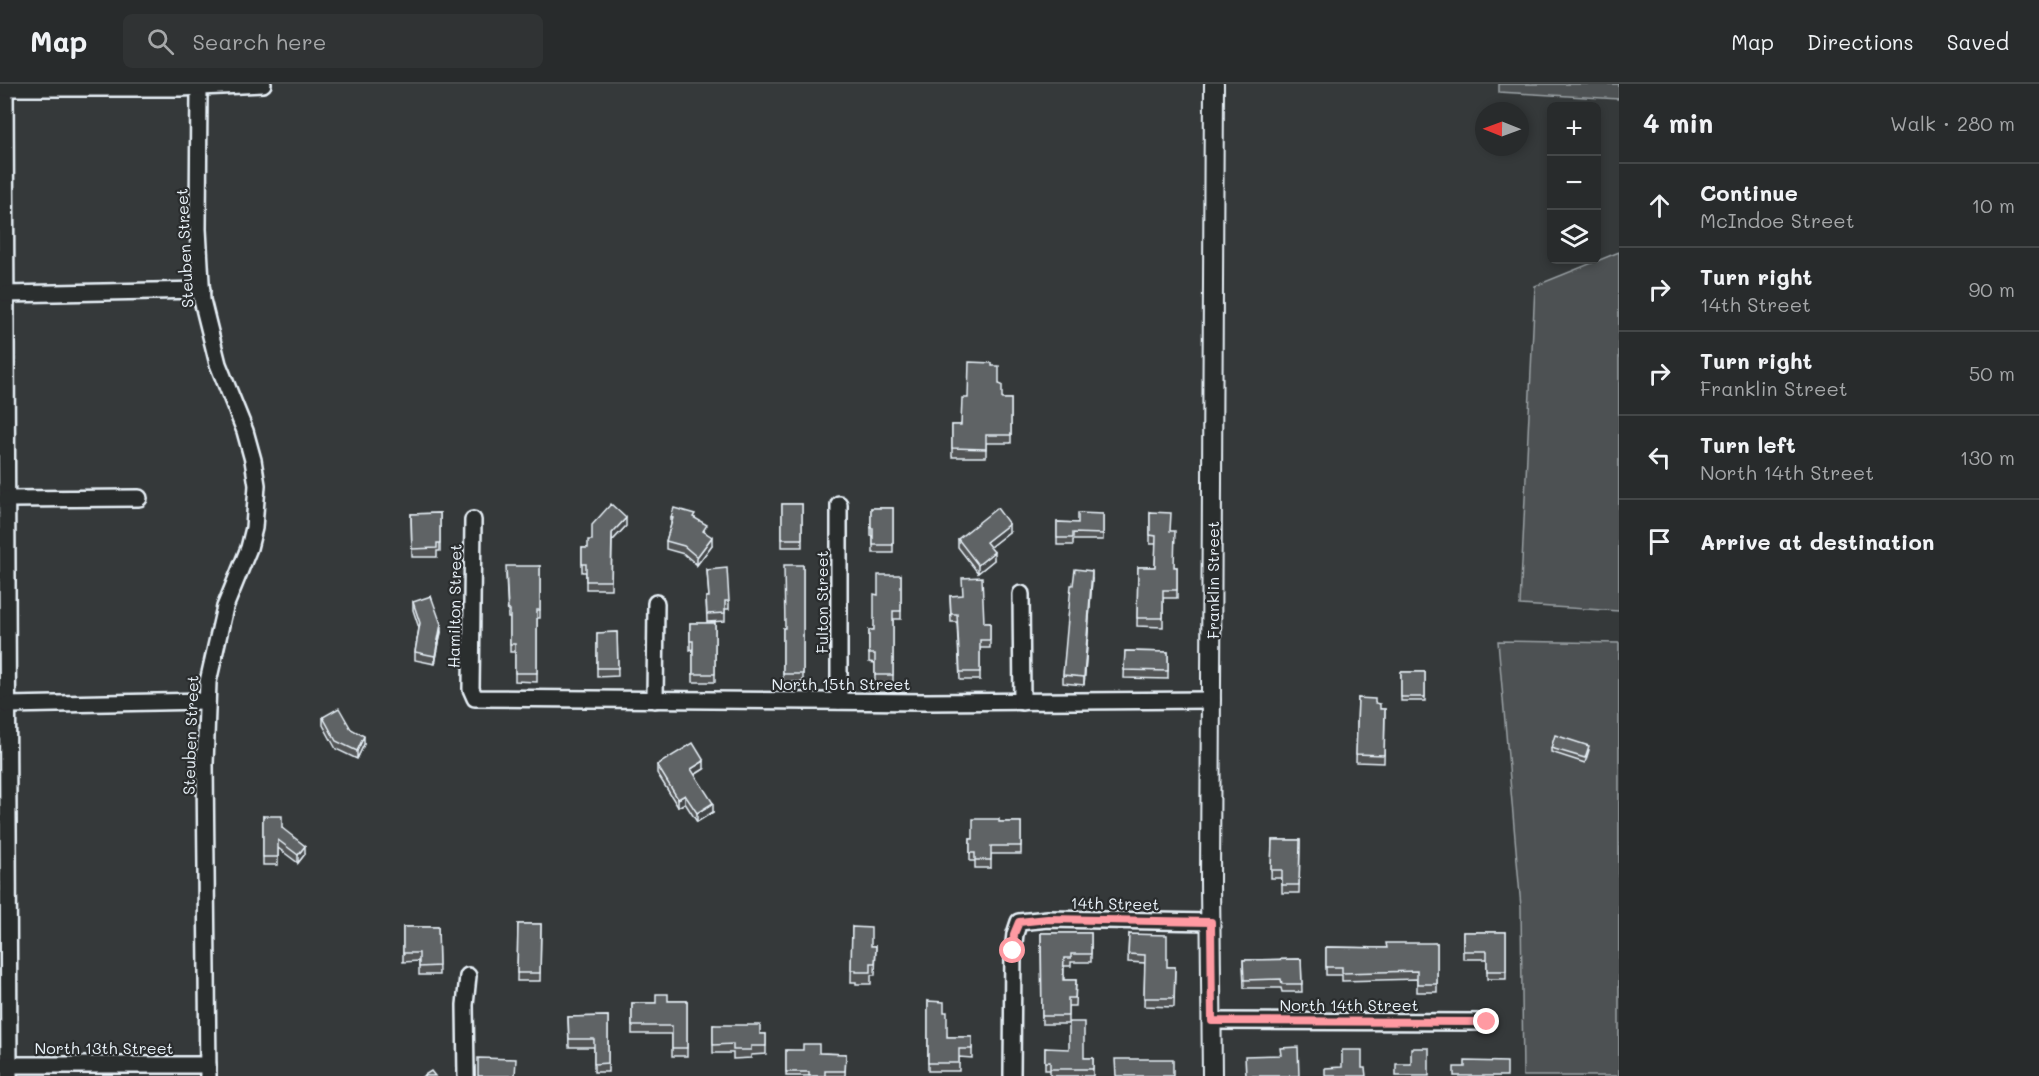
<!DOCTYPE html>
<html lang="en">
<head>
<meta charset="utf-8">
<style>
	body { margin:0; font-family:Mali,sans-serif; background:#303334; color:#f1f3f6 }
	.controls { position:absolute; right:18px; top:18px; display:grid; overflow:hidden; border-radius:9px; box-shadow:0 3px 9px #0003 }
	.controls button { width:54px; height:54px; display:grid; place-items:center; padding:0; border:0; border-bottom:2px solid #444748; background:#282b2c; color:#f1f3f6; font:30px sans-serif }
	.compass { position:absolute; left:1475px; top:18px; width:54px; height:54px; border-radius:50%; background:#282b2c; box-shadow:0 3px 9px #0003; rotate:271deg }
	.stop { position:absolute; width:18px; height:18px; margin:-14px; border:4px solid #ff9aa2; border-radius:50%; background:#fff }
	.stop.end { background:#ff9aa2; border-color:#fff; box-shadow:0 2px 6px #0008 }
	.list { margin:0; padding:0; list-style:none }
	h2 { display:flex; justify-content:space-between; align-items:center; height:78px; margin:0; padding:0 24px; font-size:26px }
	h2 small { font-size:20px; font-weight:400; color:#a5a7a9 }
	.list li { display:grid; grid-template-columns:39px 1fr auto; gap:18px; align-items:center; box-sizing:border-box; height:84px; padding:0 24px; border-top:2px solid #444748 }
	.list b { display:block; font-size:22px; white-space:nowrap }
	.list p { margin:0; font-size:20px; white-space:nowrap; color:#a5a7a9 }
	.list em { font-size:20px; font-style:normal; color:#a5a7a9 }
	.icon { flex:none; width:33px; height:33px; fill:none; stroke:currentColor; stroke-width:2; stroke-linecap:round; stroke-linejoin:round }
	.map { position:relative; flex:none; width:1619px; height:992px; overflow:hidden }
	header { display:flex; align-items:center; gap:36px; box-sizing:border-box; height:84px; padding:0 30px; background:#282b2c; border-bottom:2px solid #444748 }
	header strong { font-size:28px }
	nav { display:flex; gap:33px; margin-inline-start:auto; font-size:21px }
	.search { width:420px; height:54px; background:#303334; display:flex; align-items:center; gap:15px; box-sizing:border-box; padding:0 21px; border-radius:9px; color:#a5a7a9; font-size:22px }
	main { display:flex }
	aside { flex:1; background:#282b2c }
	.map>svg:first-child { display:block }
</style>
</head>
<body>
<header>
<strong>Map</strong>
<div class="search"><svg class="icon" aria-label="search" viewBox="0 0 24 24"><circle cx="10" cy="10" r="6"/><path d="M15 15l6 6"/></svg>Search here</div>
<nav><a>Map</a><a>Directions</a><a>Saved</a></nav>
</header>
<main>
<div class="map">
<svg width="1619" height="992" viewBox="0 0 1619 992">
	<rect width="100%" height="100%" fill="#35393a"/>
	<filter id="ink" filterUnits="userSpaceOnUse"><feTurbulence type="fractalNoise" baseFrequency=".0167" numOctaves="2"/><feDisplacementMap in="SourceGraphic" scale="12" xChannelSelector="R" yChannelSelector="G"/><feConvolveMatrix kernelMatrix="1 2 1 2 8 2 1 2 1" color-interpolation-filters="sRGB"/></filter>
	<g filter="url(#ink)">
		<g fill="#4d5152" stroke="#9aa1a5" stroke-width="1.5">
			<polygon points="1499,0 1619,0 1619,15 1499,8"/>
			<polygon points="1619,168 1619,527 1520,521 1535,202"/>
			<polygon points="1498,557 1619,559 1619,992 1523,992 1521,823"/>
		</g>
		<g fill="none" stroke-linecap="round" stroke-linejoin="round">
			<g stroke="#e8f1f8" stroke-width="20">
				<g id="minor">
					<polyline points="5,0 9,992"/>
					<polyline points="199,3 198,145 202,216 218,280 245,347 253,376 257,401 254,444 249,464 225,523 208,598 205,680 208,992"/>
					<polyline points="5,4 181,4 263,0"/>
					<polyline points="6,210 202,206"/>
					<polyline points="6,415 139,414"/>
					<polyline points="839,420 839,617"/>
					<polyline points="473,436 471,605 475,614 927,618 1212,616"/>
					<polyline points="1021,510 1022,618"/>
					<polyline points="655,616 656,519"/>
					<polyline points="7,621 207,617"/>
					<polyline points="1212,937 1487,938"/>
					<polyline points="1,981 208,981"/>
					<polyline points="466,992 465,921 468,892"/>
					<polyline points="1012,992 1013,867 1015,850 1019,838 1048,835 1211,838"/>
				</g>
			</g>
			<g stroke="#e8f1f8" stroke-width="22">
				<polyline id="tertiary" points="1212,992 1210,798 1214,0"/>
			</g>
			<use href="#minor" stroke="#2a2d2e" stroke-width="15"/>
			<use href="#tertiary" stroke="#2a2d2e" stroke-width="18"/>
		</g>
		<g fill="#525557" stroke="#e8f1f8" stroke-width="1.5">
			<polygon points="992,282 999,300 1002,315 1011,315 1011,359 986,359 986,373 952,373 952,341 961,341 968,314"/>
			<rect x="782" y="420" width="20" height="43"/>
			<polygon points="871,424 893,424 893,469 873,469 873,452 871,452"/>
			<polygon points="1150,428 1170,447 1174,483 1177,483 1177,514 1163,514 1163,543 1137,542 1138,483 1155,483 1156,460 1150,460"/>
			<polygon points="440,429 440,467 437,467 437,473 412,473 411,430"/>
			<polygon points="1103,430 1103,456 1073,456 1073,461 1057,461 1057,438 1078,439"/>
			<polygon points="671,433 695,434 706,449 712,461 697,481 684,470 666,465 666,457 671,441"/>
			<polygon points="626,442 612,457 611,505 586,505 586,488 582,488 582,464 588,464"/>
			<polygon points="1009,448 990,463 994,476 978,489 958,463 958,455"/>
			<polygon points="803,481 803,598 783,598 783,544 785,544"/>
			<polygon points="540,482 540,534 537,534 537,598 515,597 515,568 510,568 510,534 508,534 506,490"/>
			<polygon points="707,486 729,517 729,525 725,525 725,537 707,538 706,513 709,513"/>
			<polygon points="901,491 901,535 893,535 893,599 875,600 875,579 869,578 869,546 874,546 878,511"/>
			<polygon points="1092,495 1084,601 1063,599 1063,591 1073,501"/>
			<polygon points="950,512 984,539 990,539 990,564 980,564 980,596 960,596 957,538 951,538"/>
			<polygon points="413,518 441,548 435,580 415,576 415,568 419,544 413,526"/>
			<polygon points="690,539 715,539 715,598 693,598 693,565 690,566"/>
			<polygon points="617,548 618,592 597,593 597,549"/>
			<polygon points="1125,567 1168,568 1168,595 1124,594"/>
			<rect x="1401" y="588" width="24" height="29"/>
			<polygon points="1358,614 1375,619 1380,625 1385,625 1384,679 1356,678"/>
			<polygon points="323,633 351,645 364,660 357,675 336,665 323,641"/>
			<polygon points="1551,664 1589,666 1585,679 1551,668"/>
			<polygon points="657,681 704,685 695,691 713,728 697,738 685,719 678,723 657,689"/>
			<polygon points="263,732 282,744 305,770 298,779 278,764 278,781 263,781"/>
			<polygon points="999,738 1021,738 1021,770 991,770 991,784 975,784 975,777 970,777 970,755 973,755"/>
			<polygon points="1272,756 1300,756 1299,809 1282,809 1282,794 1271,794"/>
			<polygon points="518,840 541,840 540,897 517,897"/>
			<polygon points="403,843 438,843 439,891 419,891 419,877 403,878"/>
			<polygon points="852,843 871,862 876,862 875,891 871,891 871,900 856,900 856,898 851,898"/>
			<polygon points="1463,848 1506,848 1506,895 1487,895 1487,875 1463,875"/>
			<polygon points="1041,849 1091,849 1091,878 1071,878 1071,882 1064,882 1064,896 1076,896 1075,922 1068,922 1068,940 1042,940"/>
			<polygon points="1129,850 1167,883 1175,883 1174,923 1144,922 1145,879 1128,878"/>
			<polygon points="1437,859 1437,908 1417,908 1417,895 1342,897 1342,891 1326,891 1326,863 1387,864"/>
			<polygon points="1301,875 1302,908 1282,908 1281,904 1244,904 1243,876"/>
			<polygon points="668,917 687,917 687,972 672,972 672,950 632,950 632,919 656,919"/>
			<polygon points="928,917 944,928 947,953 972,953 972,974 959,973 959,987 928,987"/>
			<polygon points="608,932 608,988 594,988 594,963 569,963 568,933"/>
			<polygon points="713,941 760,950 766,950 766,970 751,971 751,974 733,975 733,969 713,969"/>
			<polygon points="1045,964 1084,974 1093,974 1093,992 1050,992 1050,986 1045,986"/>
			<polygon points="786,966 819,969 846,970 845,992 786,992"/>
		</g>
		<g fill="#424547" stroke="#e8f1f8" stroke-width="1.5">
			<polygon points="626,434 626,442 612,457 612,449"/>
			<polygon points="1009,440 1009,448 986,466 986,458"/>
			<polygon points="712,453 712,461 697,481 697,473"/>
			<polygon points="994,468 994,476 978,489 978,481"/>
			<polygon points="1092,487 1092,495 1084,601 1084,593"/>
			<polygon points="441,540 441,548 435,580 435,572"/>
			<polygon points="364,652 364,660 357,675 357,667"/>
			<polygon points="704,677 704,685 691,693 691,685"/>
			<polygon points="685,711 685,719 678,723 678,715"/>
			<polygon points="713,719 713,728 697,738 697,729"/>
			<polygon points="305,762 305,770 298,779 298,771"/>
		</g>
		<g fill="#5f6365" stroke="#e8f1f8" stroke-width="1.5">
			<polygon points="969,278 992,279 992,282 999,282 999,300 1002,301 1002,315 1011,315 1011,351 986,351 986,365 952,364 952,341 961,341 962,314 968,314"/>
			<polygon points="611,420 626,434 612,449 611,497 586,497 586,480 582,480 582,464 588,464 588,456 592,456 592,441"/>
			<rect x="782" y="420" width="20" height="35"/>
			<polygon points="674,424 695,430 693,433 707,441 703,447 712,453 697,473 684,462 666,457 673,434 671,433"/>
			<polygon points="871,424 893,424 893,461 873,461 873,444 871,444"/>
			<polygon points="997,424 1009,440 986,458 994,468 978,481 958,455"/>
			<polygon points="1150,428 1171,429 1170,447 1175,447 1174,483 1177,483 1177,506 1163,506 1163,534 1137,534 1138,483 1155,483 1156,452 1150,451"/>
			<polygon points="440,429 440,459 437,459 437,464 412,465 411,430"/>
			<polygon points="1078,429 1103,430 1103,450 1073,449 1073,454 1057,454 1057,438 1078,439"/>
			<polygon points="784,481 803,481 803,590 783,590 783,544 785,544"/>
			<polygon points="506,482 540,482 540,526 537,526 537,589 515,589 515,560 510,560 510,526 508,526"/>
			<polygon points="727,484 729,517 725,517 725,529 707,530 706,513 709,513 707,486"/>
			<polygon points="1075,485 1092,487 1084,593 1063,591 1071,501 1073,501"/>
			<polygon points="878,491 901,491 901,527 893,527 893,591 875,591 875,570 869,570 869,546 874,546 874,510 878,511"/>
			<polygon points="982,493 984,539 990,539 990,556 980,556 980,588 960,588 957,530 951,530 950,512 963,511 962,494"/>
			<polygon points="431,512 441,540 435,572 415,568 420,539 413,518"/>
			<polygon points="690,539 715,539 715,590 693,590 693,557 690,557"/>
			<polygon points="617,548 618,584 597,584 597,549"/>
			<polygon points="1125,567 1168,568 1168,587 1124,586"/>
			<rect x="1401" y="588" width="24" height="25"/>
			<polygon points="1358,614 1375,615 1375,619 1380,620 1380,625 1385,625 1384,671 1356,670"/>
			<polygon points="339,624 351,645 364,652 357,667 336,657 323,633"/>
			<polygon points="1555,651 1589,662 1585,674 1551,664"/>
			<polygon points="693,659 704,677 691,685 713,719 697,729 685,711 678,715 657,681"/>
			<polygon points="263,732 282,732 282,744 305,762 298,771 278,756 278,773 263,773"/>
			<polygon points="973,735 999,735 999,738 1021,738 1021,762 991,762 991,776 975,776 975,769 970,769 970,755 973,755"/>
			<polygon points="1272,756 1300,756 1299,801 1282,801 1282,786 1271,786"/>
			<polygon points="518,840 541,840 540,889 517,889"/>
			<polygon points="403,843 438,843 439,882 419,883 419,869 403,869"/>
			<polygon points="852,843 871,844 871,862 876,862 875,879 871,879 871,888 856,888 856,886 851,886"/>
			<polygon points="1463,848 1506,848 1506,887 1487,887 1487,867 1463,867"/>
			<polygon points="1041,849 1091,849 1091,870 1071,870 1071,874 1064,874 1063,896 1076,896 1075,914 1068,914 1068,932 1042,932"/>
			<polygon points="1129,850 1167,851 1167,883 1175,883 1174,914 1144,914 1145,871 1128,870"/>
			<polygon points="1386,859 1437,859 1437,900 1417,900 1417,887 1342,889 1342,883 1326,883 1326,863 1387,864"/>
			<polygon points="1301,875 1302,900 1282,900 1281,895 1244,896 1243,876"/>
			<polygon points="656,910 668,910 668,917 687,917 687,964 672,964 672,942 632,942 632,919 656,919"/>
			<polygon points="928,917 944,918 944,928 947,928 947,953 972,953 972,965 959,965 959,979 928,979"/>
			<polygon points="608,932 608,979 594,980 594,955 569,955 568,933"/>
			<polygon points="1069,938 1084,938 1084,974 1093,974 1093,985 1050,985 1050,978 1045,978 1045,964 1069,965"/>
			<polygon points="713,941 760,941 760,950 766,950 766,962 751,962 751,966 733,966 733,960 713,961"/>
			<polygon points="803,960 819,960 819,969 846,970 845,987 825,987 825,992 809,992 809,988 786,988 786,966 803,966"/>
			<polygon points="1298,963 1299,992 1246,992 1245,972 1281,971 1280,964"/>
			<polygon points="1411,964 1429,964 1429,992 1396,992 1396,980 1411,980"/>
			<polygon points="1342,966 1362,966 1362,984 1365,984 1366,992 1325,992 1325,984 1342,983"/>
			<polygon points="478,974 516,975 515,992 478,992"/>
			<polygon points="1115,975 1173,975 1173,992 1116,992"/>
			<polygon points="1465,977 1507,978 1507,992 1454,992 1454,983 1465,983"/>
			<polygon points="431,987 435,992 423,992"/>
		</g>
	</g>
	<g fill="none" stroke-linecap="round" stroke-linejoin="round" filter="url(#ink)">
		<polyline stroke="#ff9aa2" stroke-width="8" points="1013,867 1014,850 1019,838 1048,835 1211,838 1212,937 1487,938"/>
	</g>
	<g text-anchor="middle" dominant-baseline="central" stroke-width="4.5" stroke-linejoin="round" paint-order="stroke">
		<g font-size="16" fill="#e8f1f8" stroke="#2a2d2e">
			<text transform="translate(184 164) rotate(-93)">Steuben Street</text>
			<text transform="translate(1212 496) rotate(-90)">Franklin Street</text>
			<text transform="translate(821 518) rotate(-90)">Fulton Street</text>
			<text transform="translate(454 522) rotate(-89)">Hamilton Street</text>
			<text x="841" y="599">North 15th Street</text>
			<text transform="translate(190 651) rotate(-88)">Steuben Street</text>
			<text transform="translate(1115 819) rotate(1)">14th Street</text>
			<text x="1349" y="920">North 14th Street</text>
			<text x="104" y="963">North 13th Street</text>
		</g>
	</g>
</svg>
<div class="controls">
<button>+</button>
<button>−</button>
<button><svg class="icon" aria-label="layers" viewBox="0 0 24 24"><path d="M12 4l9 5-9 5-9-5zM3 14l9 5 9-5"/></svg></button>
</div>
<svg class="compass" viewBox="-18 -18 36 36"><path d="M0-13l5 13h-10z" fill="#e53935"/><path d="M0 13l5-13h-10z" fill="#a5a7a9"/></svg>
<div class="stop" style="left:1013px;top:867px"></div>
<div class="stop end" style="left:1487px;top:938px"></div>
</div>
<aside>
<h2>4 min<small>Walk · 280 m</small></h2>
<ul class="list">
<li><svg class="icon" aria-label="ahead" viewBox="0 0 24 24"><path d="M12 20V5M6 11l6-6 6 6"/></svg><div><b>Continue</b><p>McIndoe Street</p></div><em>10 m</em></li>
<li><svg class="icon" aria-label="right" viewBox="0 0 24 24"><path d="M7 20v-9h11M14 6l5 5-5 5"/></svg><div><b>Turn right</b><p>14th Street</p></div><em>90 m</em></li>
<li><svg class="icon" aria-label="right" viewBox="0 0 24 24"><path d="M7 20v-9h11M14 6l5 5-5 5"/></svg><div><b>Turn right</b><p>Franklin Street</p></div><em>50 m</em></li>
<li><svg class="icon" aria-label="left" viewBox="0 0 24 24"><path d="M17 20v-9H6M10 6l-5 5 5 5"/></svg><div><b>Turn left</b><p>North 14th Street</p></div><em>130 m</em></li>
<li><svg class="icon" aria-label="arrive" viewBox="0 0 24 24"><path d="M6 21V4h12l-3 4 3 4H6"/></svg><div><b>Arrive at destination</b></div></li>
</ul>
</aside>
</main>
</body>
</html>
